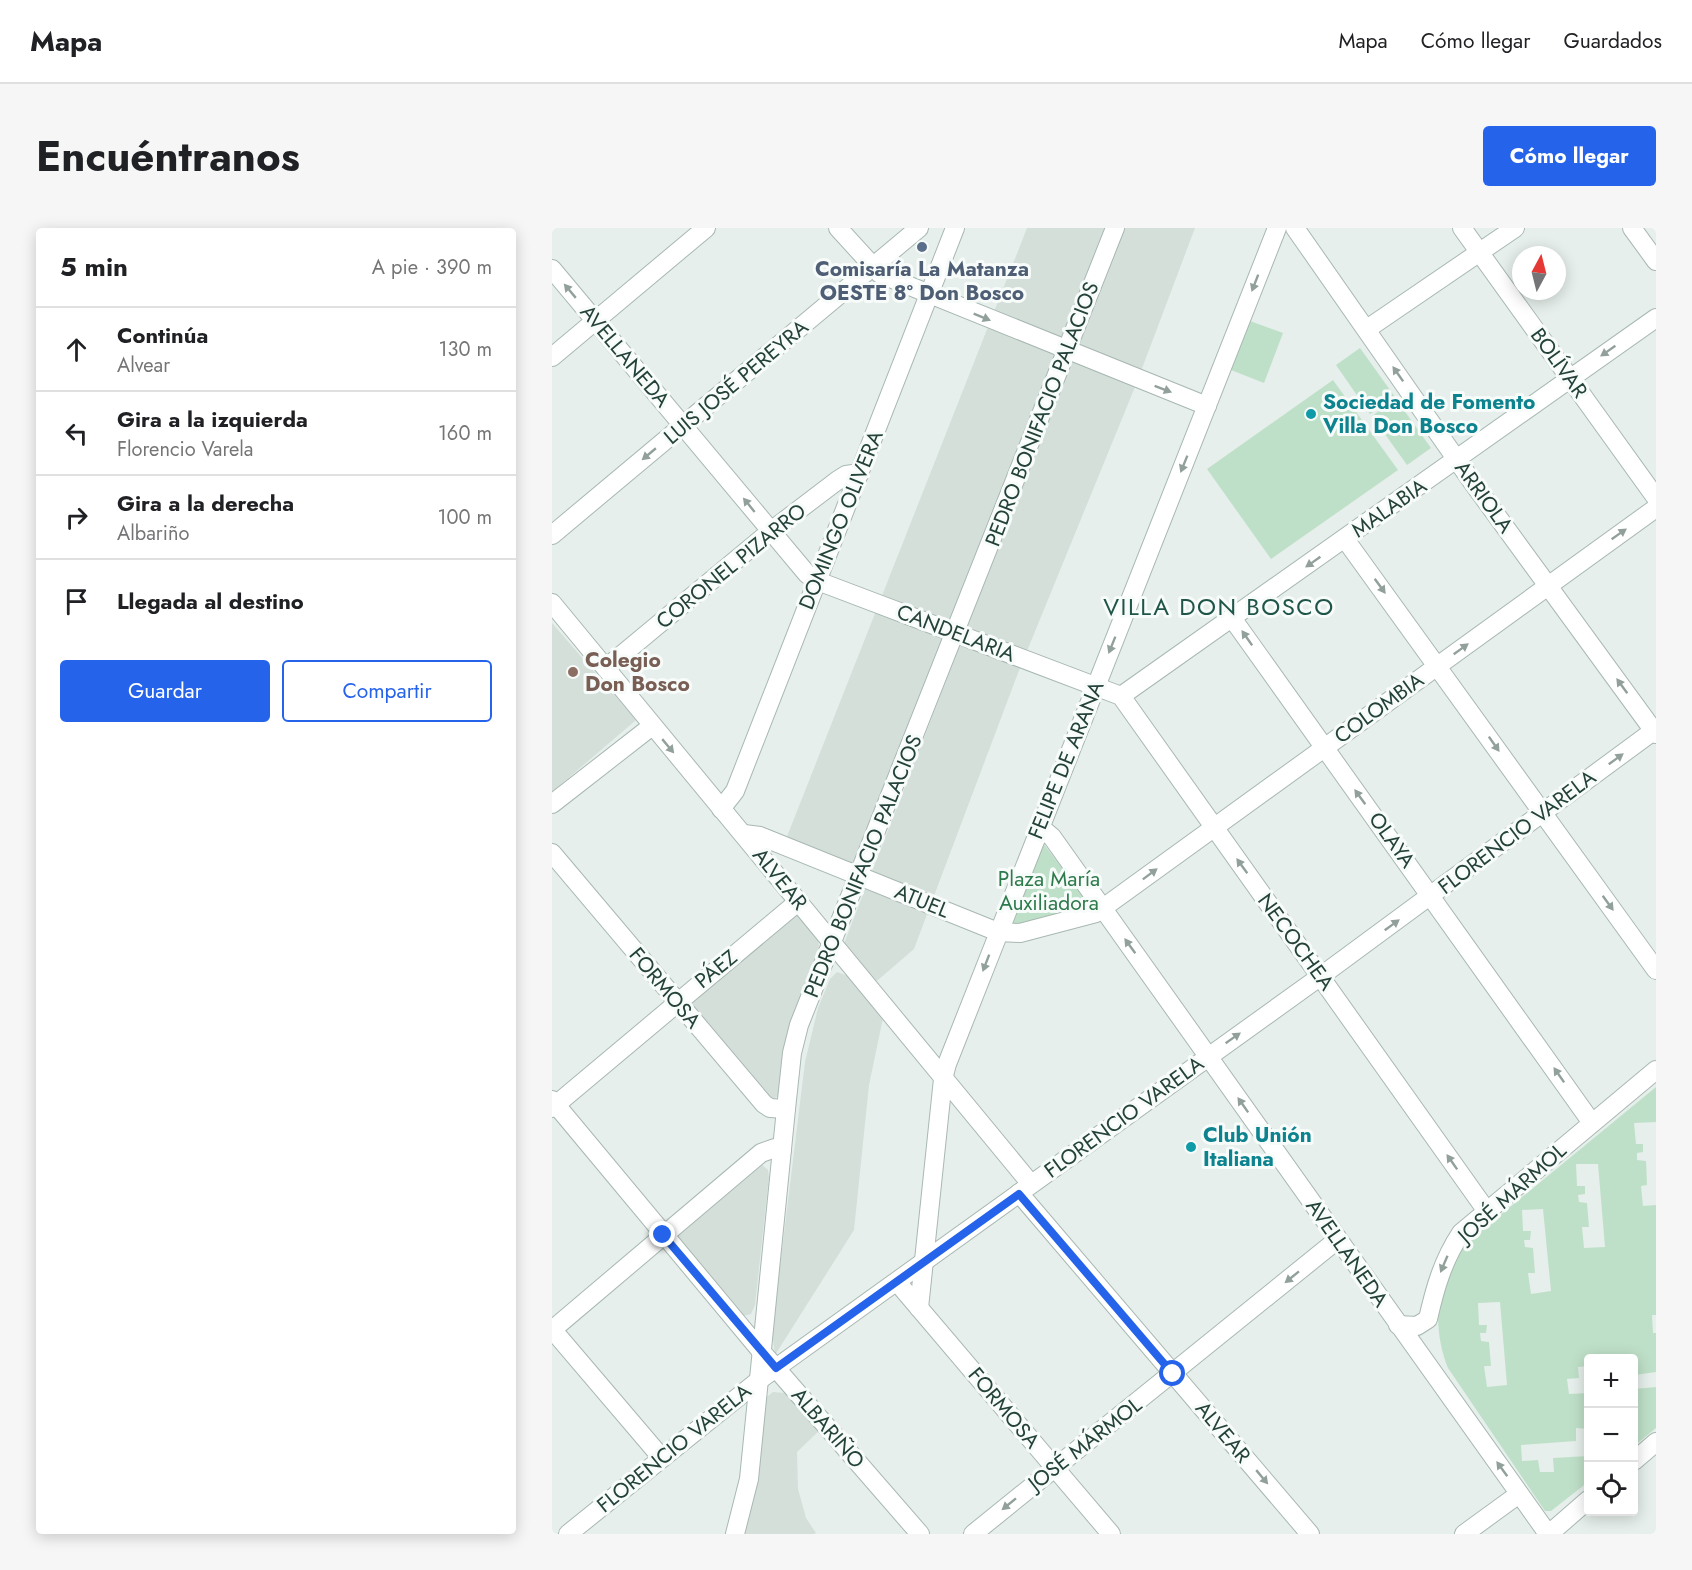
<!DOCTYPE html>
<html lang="es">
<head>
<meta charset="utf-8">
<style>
	body { margin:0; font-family:Jost,sans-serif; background:#f6f6f6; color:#202124 }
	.controls { position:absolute; right:18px; bottom:18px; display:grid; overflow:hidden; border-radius:6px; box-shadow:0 3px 15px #0003 }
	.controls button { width:54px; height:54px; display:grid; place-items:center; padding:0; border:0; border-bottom:2px solid #e0e0e0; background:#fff; color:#202124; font:30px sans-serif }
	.compass { position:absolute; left:960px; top:18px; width:54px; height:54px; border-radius:50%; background:#fff; box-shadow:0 3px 15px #0003; rotate:7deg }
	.stop { position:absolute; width:18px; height:18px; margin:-14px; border:4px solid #2563eb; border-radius:50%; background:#fff }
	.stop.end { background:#2563eb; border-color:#fff; box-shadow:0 2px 6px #0008 }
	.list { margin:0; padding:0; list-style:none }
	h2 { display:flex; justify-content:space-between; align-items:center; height:78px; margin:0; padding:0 24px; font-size:26px }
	h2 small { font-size:20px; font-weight:400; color:#757577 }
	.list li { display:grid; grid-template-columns:39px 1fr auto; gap:18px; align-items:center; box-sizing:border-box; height:84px; padding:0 24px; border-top:2px solid #e0e0e0 }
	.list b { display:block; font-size:22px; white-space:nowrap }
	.list p { margin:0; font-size:20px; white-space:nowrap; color:#757577 }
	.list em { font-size:20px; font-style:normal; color:#757577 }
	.actions { display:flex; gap:12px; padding:18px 24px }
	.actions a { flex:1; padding:14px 0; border:2px solid #2563eb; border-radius:6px; text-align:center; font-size:21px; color:#2563eb }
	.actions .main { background:#2563eb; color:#fff }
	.icon { flex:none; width:33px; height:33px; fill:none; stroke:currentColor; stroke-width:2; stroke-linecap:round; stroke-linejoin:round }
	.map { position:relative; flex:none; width:1104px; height:1306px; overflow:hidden; border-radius:6px }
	header { display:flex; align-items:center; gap:36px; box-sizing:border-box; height:84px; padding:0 30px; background:#fff; border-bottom:2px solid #e0e0e0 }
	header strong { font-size:28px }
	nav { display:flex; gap:33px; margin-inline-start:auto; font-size:21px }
	.intro { display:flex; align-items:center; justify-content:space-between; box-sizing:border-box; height:144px; padding:0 36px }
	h1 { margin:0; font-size:42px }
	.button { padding:15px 27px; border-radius:6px; background:#2563eb; color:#fff; font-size:21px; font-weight:700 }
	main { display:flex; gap:36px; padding:0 36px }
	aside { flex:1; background:#fff; border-radius:6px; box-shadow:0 3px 15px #0003 }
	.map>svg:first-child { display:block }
</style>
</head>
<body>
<header>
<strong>Mapa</strong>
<nav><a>Mapa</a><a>Cómo llegar</a><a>Guardados</a></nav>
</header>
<div class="intro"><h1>Encuéntranos</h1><a class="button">Cómo llegar</a></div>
<main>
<aside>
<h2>5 min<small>A pie · 390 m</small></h2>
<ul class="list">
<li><svg class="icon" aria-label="ahead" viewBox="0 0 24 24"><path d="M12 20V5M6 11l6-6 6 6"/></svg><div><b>Continúa</b><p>Alvear</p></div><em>130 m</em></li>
<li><svg class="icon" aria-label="left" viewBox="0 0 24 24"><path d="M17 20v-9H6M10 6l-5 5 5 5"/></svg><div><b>Gira a la izquierda</b><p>Florencio Varela</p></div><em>160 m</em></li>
<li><svg class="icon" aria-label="right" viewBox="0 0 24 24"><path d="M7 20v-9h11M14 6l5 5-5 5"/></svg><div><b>Gira a la derecha</b><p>Albariño</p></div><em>100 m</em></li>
<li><svg class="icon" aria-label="arrive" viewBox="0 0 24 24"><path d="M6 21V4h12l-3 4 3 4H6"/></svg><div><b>Llegada al destino</b></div></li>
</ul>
<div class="actions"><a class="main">Guardar</a><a>Compartir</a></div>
</aside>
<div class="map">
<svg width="1104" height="1306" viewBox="0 0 1104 1306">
	<rect width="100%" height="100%" fill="#e6efeb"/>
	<g fill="#d4dfda">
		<polygon points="475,0 554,0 302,635 292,635 234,611"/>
		<polygon points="570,0 643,0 583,159 466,445 362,721 319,758 291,718"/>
		<polygon points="0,395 84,492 0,564"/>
		<polygon points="243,686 247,687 266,711 267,719 240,794 227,863 225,869 218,872 136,773"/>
		<polygon points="285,744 299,749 331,790 317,857 302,1002 223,1127 220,1104 253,834 266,780 278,751"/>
		<polygon points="207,934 216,942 217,949 203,1077 199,1086 191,1088 123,1007"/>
		<polygon points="221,1164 233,1165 268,1202 245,1224 246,1261 254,1290 264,1305 262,1306 189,1306 212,1171"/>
	</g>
	<g fill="#bfe0c8" fill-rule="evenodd">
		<polygon points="698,93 731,105 712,155 679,142"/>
		<polygon points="808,120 843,169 818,186 784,137"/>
		<polygon points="781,152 846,242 719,331 655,241"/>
		<polygon points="844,171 879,220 855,237 820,188"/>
		<polygon points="491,615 532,669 533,675 529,680 467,700 460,697"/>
		<path d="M1104,859V894L1082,895L1084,916H1091V924L1085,925V932L1094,933L1095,957L1089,958L1091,978L1104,977V1087H1100L1101,1105H1104V1144L1083,1147L1082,1130H1036V1138L1026,1139L1027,1150L1015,1151L1017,1166L1036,1165V1201L1024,1200V1213L969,1217L970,1233L986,1232L988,1244H1002L1001,1230L1036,1228V1254L999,1283H993L896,1140C884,1111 882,1072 895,1043C900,1034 907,1025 913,1016ZM1024,936H1046L1053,1019L1032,1020L1030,999H1037L1035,975L1027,974L1026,967L1033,966V958H1025ZM991,981L999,1063L979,1066L976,1045H983L981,1020L973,1019L972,1012H978L979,1003H971L970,982ZM948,1074L955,1157L935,1159L932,1138H939L937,1114L929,1113L928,1105H934L935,1097H927L926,1075Z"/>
		<polygon points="1104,1159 1104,1200 1082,1218 1082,1161"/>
	</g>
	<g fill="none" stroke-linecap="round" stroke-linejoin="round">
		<g stroke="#a8b8b2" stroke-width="20">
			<g id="minor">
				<polyline points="286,0 328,46 655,178"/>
				<polyline points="743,0 921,255 1104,506"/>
				<polyline points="910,0 1104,270"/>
				<polyline points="1080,0 1104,33"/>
				<polyline points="0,41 255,346 263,352 569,468 934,982"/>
				<polyline points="815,101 963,0"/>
				<polyline points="0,129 154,0"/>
				<polyline points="0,307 367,0"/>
				<polyline points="793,311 1104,742"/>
				<polyline points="0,375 479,956"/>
				<polyline points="680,390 1040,895"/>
				<polyline points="54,440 219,303 286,252 294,247 308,245"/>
				<polyline points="569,468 1104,90"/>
				<polyline points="0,576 100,498"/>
				<polyline points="169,581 183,563 403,0"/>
				<polyline points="488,599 500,609 996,1306"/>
				<polyline points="192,606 208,608 446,704 468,705 544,685 1104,280"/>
				<polyline points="0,625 212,876 218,880 234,881"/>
				<polyline points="0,872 209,1123 368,1306"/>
				<polyline points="0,880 247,673"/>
				<polyline points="467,965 758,1306"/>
				<polyline points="345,1054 559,1306"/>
				<polyline points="367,1080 391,851 395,836 725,0"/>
				<path d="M846,1097L865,1098L876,1091C883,1060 891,1032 909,1005L1104,842"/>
				<polyline points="0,1101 109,1229"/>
				<polyline points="0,1102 209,925 223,920 230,922"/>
				<polyline points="1082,1233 1104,1214"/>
				<polyline points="16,1306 206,1153 769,748 1104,501"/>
				<polyline points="183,1306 197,1251 234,881 240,825 247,797 563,0"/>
				<polyline points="421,1306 785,1012"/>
				<polyline points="912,1306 967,1266"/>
				<polyline points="997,1306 1036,1272"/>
			</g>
		</g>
		<use href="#minor" stroke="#fff" stroke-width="18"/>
	</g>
	<defs><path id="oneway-solid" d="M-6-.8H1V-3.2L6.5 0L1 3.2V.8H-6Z" transform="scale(1.5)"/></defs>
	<g fill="#92a09c">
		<use href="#oneway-solid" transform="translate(703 55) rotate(111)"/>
		<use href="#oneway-solid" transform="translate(18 63) rotate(-130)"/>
		<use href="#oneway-solid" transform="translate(430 89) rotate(22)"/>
		<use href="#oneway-solid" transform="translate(1056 123) rotate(145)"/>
		<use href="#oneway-solid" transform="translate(846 146) rotate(-125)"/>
		<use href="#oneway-solid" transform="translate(611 161) rotate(21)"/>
		<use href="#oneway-solid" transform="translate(97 226) rotate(140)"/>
		<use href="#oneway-solid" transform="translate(632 236) rotate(112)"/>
		<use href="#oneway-solid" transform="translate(197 277) rotate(-129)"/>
		<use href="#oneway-solid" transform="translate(1067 306) rotate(-35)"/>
		<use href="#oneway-solid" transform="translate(761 334) rotate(145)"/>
		<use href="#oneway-solid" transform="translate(828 358) rotate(54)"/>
		<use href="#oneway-solid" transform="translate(695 410) rotate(-125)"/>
		<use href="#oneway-solid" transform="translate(560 417) rotate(112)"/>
		<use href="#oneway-solid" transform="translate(909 421) rotate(-36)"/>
		<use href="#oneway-solid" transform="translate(1070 458) rotate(-126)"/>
		<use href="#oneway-solid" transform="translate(942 516) rotate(55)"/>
		<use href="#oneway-solid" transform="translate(116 518) rotate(50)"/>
		<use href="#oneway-solid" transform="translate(1064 531) rotate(-36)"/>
		<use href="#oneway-solid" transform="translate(808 569) rotate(-126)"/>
		<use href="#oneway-solid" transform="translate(690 638) rotate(-126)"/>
		<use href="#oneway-solid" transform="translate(598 646) rotate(-37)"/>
		<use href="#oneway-solid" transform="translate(1056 675) rotate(54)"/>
		<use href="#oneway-solid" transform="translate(840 697) rotate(-36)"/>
		<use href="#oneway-solid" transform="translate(578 718) rotate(-126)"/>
		<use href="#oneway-solid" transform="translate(434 735) rotate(111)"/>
		<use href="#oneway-solid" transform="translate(681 810) rotate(-35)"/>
		<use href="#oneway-solid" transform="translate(1007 847) rotate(-125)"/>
		<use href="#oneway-solid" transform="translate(691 877) rotate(-125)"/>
		<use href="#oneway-solid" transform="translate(900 934) rotate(-125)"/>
		<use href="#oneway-solid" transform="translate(892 1036) rotate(113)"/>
		<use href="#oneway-solid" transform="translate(740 1049) rotate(141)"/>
		<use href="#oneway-solid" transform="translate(950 1241) rotate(-126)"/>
		<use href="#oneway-solid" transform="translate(710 1249) rotate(50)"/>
		<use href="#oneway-solid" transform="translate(457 1276) rotate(141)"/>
	</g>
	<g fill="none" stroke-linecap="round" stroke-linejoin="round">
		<polyline stroke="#2563eb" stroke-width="8" points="111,1007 224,1140 467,966 621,1146"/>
	</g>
	<circle fill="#5c6f8a" stroke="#f7fbf9" stroke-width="2" cx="370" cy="19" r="6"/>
	<g fill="#0f9aa8" stroke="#f7fbf9" stroke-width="2">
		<circle cx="759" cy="186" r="6"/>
		<circle cx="639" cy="919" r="6"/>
	</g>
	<circle fill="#8d6e63" stroke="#f7fbf9" stroke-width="2" cx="21" cy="444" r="6"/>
	<g text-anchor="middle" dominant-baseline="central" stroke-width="6" stroke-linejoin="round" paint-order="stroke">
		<g font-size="21" font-weight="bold" fill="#4e5e75" stroke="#f7fbf9">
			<text x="370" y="41">Comisaría La Matanza<tspan x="370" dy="24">OESTE 8° Don Bosco</tspan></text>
		</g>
		<g font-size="21" fill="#24423a" stroke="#f7fbf9">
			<text transform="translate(73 128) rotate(50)">AVELLANEDA</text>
			<text transform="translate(1007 135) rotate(54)">BOLÍVAR</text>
			<text transform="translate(184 154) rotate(-40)">LUIS JOSÉ PEREYRA</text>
			<text transform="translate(490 186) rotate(-69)">PEDRO BONIFACIO PALACIOS</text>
			<text transform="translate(932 269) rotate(54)">ARRIOLA</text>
			<text transform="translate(837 280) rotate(-35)">MALABIA</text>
			<text transform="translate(289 292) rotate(-68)">DOMINGO OLIVERA</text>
			<text transform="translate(179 338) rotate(-39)">CORONEL PIZARRO</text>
			<text transform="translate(404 405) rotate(21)">CANDELARIA</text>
			<text transform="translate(827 480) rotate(-36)">COLOMBIA</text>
			<text transform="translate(514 532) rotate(-68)">FELIPE DE ARANA</text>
			<text transform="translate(965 604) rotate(-37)">FLORENCIO VARELA</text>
			<text transform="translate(840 612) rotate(54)">OLAYA</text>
			<text transform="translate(311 638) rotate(-68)">PEDRO BONIFACIO PALACIOS</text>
			<text transform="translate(228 651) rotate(51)">ALVEAR</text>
			<text transform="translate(370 673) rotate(22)">ATUEL</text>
			<text transform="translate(744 714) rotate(54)">NECOCHEA</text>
			<text transform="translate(164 741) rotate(-39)">PÁEZ</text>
			<text transform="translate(113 760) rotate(50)">FORMOSA</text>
			<text transform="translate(572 889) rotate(-36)">FLORENCIO VARELA</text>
			<text transform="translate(960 965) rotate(-42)">JOSÉ MÁRMOL</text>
			<text transform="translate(795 1025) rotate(55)">AVELLANEDA</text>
			<text transform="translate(452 1180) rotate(50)">FORMOSA</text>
			<text transform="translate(276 1200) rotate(49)">ALBARIÑO</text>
			<text transform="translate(671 1204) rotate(50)">ALVEAR</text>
			<text transform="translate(533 1216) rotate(-38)">JOSÉ MÁRMOL</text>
			<text transform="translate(122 1220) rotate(-39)">FLORENCIO VARELA</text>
		</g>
		<g font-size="21" font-weight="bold" fill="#0d838f" stroke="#f7fbf9" text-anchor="start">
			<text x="771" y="174">Sociedad de Fomento<tspan x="771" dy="24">Villa Don Bosco</tspan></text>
			<text x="651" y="907">Club Unión<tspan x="651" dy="24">Italiana</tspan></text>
		</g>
		<g font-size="21" font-weight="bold" fill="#785e54" stroke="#f7fbf9" text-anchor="start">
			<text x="33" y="432">Colegio<tspan x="33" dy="24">Don Bosco</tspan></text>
		</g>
		<g font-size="21" fill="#2d7a4b" stroke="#f7fbf9">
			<text x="497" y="651">Plaza María<tspan x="497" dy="24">Auxiliadora</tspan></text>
		</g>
		<g font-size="24" letter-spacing="1.5" fill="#1f5548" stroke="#f7fbf9">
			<text x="667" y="378">VILLA DON BOSCO</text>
		</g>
	</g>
</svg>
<div class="controls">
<button>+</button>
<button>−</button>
<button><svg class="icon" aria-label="locate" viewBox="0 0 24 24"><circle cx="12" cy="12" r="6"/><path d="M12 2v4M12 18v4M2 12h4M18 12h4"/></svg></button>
</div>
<svg class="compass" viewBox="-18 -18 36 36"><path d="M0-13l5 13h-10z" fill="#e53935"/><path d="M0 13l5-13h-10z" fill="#757577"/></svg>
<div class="stop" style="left:621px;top:1146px"></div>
<div class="stop end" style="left:111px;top:1007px"></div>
</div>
</main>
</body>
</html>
